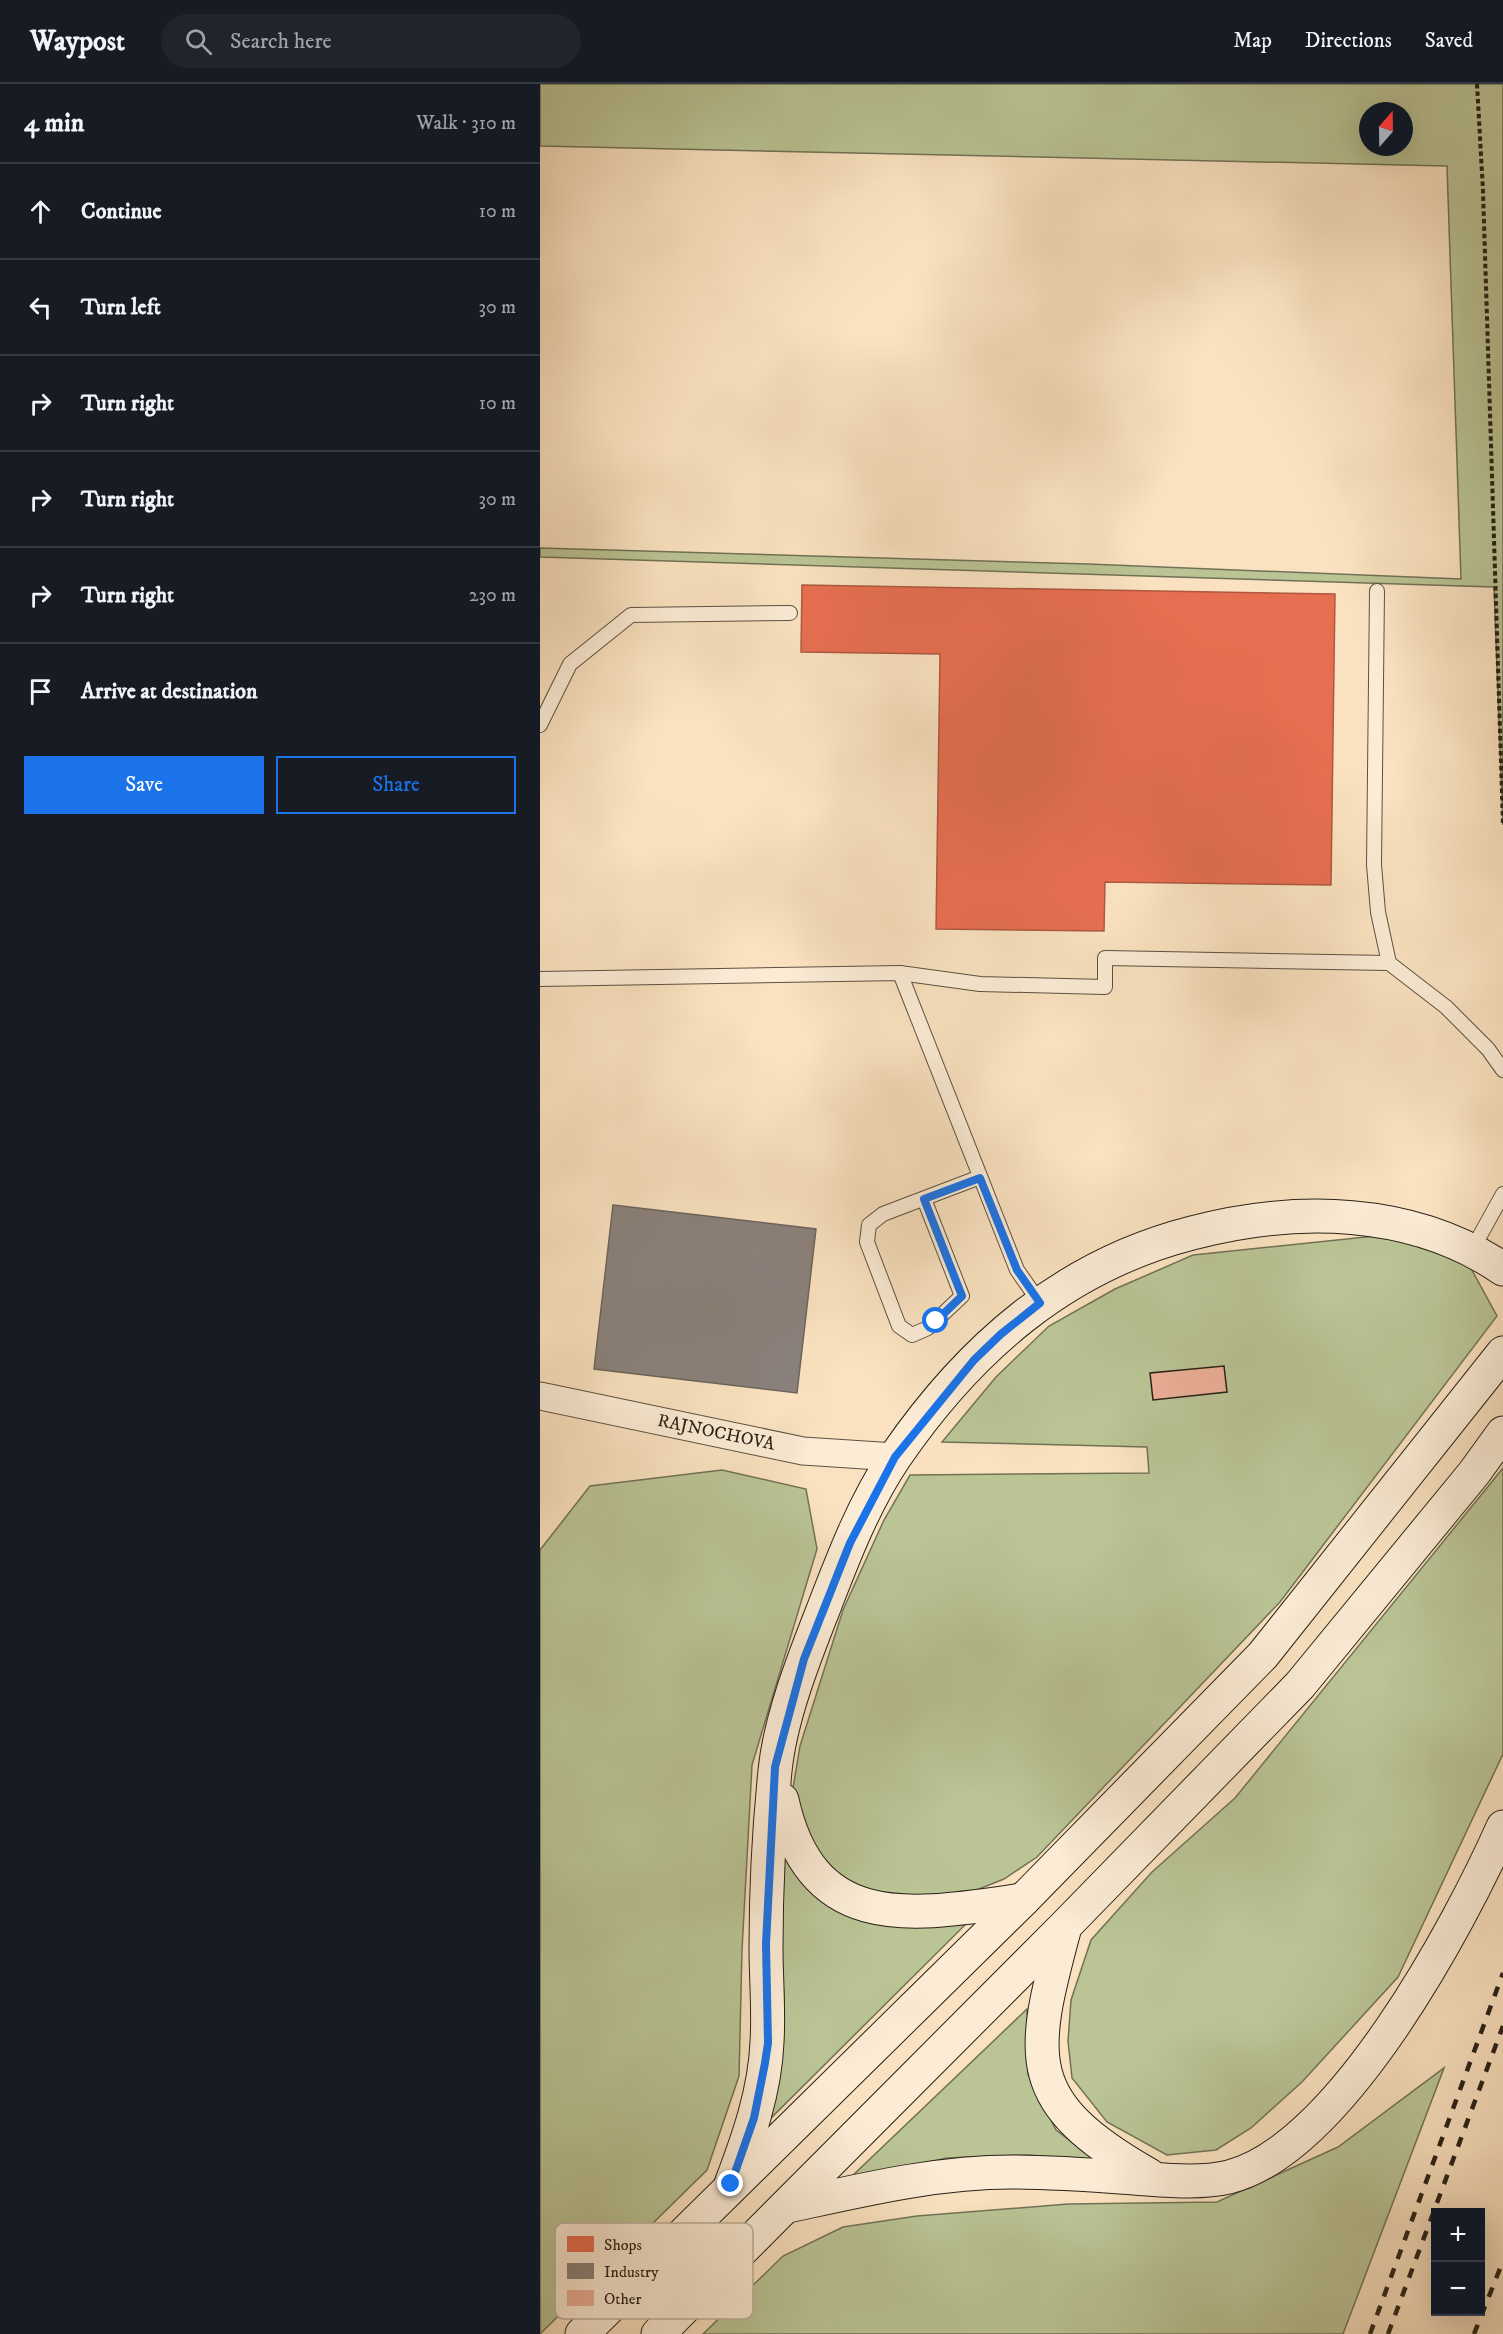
<!DOCTYPE html>
<html lang="en">
<head>
<meta charset="utf-8">
<style>
	body { margin:0; font-family:"IM FELL DW Pica",serif; background:#20242c; color:#f1f3f6 }
	.controls { position:absolute; right:18px; bottom:18px; display:grid; overflow:hidden; border-radius:0px; box-shadow:0 6px 24px #0002 }
	.controls button { width:54px; height:54px; display:grid; place-items:center; padding:0; border:0; border-bottom:2px solid #363941; background:#171b24; color:#f1f3f6; font:30px sans-serif }
	.compass { position:absolute; left:819px; top:18px; width:54px; height:54px; border-radius:50%; background:#171b24; box-shadow:0 6px 24px #0002; rotate:20deg }
	.stop { position:absolute; width:18px; height:18px; margin:-14px; border:4px solid #1a73e8; border-radius:50%; background:#fff }
	.stop.end { background:#1a73e8; border-color:#fff; box-shadow:0 2px 6px #0008 }
	.list { margin:0; padding:0; list-style:none }
	h2 { display:flex; justify-content:space-between; align-items:center; height:78px; margin:0; padding:0 24px; font-size:26px }
	h2 small { font-size:20px; font-weight:400; color:#9ea1a6 }
	.list li { display:grid; grid-template-columns:39px 1fr auto; gap:18px; align-items:center; box-sizing:border-box; height:96px; padding:0 24px; border-top:2px solid #363941 }
	.list b { display:block; font-size:22px; white-space:nowrap }
	.list em { font-size:20px; font-style:normal; color:#9ea1a6 }
	.actions { display:flex; gap:12px; padding:18px 24px }
	.actions a { flex:1; padding:14px 0; border:2px solid #1a73e8; border-radius:0px; text-align:center; font-size:21px; color:#1a73e8 }
	.actions .main { background:#1a73e8; color:#fff }
	.icon { flex:none; width:33px; height:33px; fill:none; stroke:currentColor; stroke-width:2; stroke-linecap:round; stroke-linejoin:round }
	.map { position:relative; flex:none; width:963px; height:2250px; overflow:hidden }
	header { display:flex; align-items:center; gap:36px; box-sizing:border-box; height:84px; padding:0 30px; background:#171b24; border-bottom:2px solid #363941 }
	header strong { font-size:28px }
	nav { display:flex; gap:33px; margin-inline-start:auto; font-size:21px }
	.search { width:420px; height:54px; background:#20242c; display:flex; align-items:center; gap:15px; box-sizing:border-box; padding:0 21px; border-radius:33px; color:#9ea1a6; font-size:22px }
	main { display:flex }
	aside { flex:1; background:#171b24 }
	.map>svg:first-child { display:block }
</style>
</head>
<body>
<header>
<strong>Waypost</strong>
<div class="search"><svg class="icon" aria-label="search" viewBox="0 0 24 24"><circle cx="10" cy="10" r="6"/><path d="M15 15l6 6"/></svg>Search here</div>
<nav><a>Map</a><a>Directions</a><a>Saved</a></nav>
</header>
<main>
<aside>
<h2>4 min<small>Walk · 310 m</small></h2>
<ul class="list">
<li><svg class="icon" aria-label="ahead" viewBox="0 0 24 24"><path d="M12 20V5M6 11l6-6 6 6"/></svg><div><b>Continue</b></div><em>10 m</em></li>
<li><svg class="icon" aria-label="left" viewBox="0 0 24 24"><path d="M17 20v-9H6M10 6l-5 5 5 5"/></svg><div><b>Turn left</b></div><em>30 m</em></li>
<li><svg class="icon" aria-label="right" viewBox="0 0 24 24"><path d="M7 20v-9h11M14 6l5 5-5 5"/></svg><div><b>Turn right</b></div><em>10 m</em></li>
<li><svg class="icon" aria-label="right" viewBox="0 0 24 24"><path d="M7 20v-9h11M14 6l5 5-5 5"/></svg><div><b>Turn right</b></div><em>30 m</em></li>
<li><svg class="icon" aria-label="right" viewBox="0 0 24 24"><path d="M7 20v-9h11M14 6l5 5-5 5"/></svg><div><b>Turn right</b></div><em>230 m</em></li>
<li><svg class="icon" aria-label="arrive" viewBox="0 0 24 24"><path d="M6 21V4h12l-3 4 3 4H6"/></svg><div><b>Arrive at destination</b></div></li>
</ul>
<div class="actions"><a class="main">Save</a><a>Share</a></div>
</aside>
<div class="map">
<svg width="963" height="2250" viewBox="0 0 963 2250">
	<rect width="100%" height="100%" fill="#fae2c0"/>
	<filter id="stains"><feTurbulence type="fractalNoise" baseFrequency=".00333" numOctaves="4"/><feColorMatrix values="0 0 0 0 .2 0 0 0 0 .09 0 0 0 0 .02 0 0 0 .5 -.17"/></filter>
	<radialGradient id="worn" r=".72"><stop offset=".6" stop-color="#630" stop-opacity="0"/><stop offset="1" stop-color="#630" stop-opacity=".3"/></radialGradient>
	<g fill="#bac495" stroke="#717256" stroke-width="1.5" fill-rule="evenodd">
		<path d="M0,0H963V741L954,503L0,473V464L548,480L921,495L907,82L0,62ZM828,27H864V63H828Z"/>
		<polygon points="845,1151 928,1179 957,1232 740,1518 497,1773 464,1795 429,1809 365,1812 338,1810 315,1801 298,1790 273,1764 252,1710 260,1662 303,1526 344,1436 370,1391 609,1389 607,1363 402,1358 456,1293 509,1242 575,1205 653,1171"/>
		<polygon points="963,1384 963,1670 858,1893 762,1998 711,2044 676,2066 627,2071 567,2038 532,1994 528,1957 531,1916 551,1856 612,1788 695,1714"/>
		<polygon points="182,1386 266,1405 277,1465 212,1681 202,1866 199,1992 167,2086 0,2250 0,1466 50,1402"/>
		<polygon points="241,1767 279,1816 330,1836 425,1841 231,2034 239,1985 244,1912 239,1848"/>
		<polygon points="487,1925 488,1990 516,2046 557,2077 488,2071 407,2074 308,2096"/>
		<polygon points="904,1984 803,2250 163,2250 243,2172 303,2143 377,2132 528,2120 677,2118 798,2063"/>
	</g>
	<polygon fill="#e76f51" stroke="#ae5840" stroke-width="1.5" points="262,501 795,510 791,801 565,798 564,847 396,845 400,570 261,568"/>
	<polygon fill="#8a817c" stroke="#6d645e" stroke-width="1.5" points="73,1121 276,1145 257,1309 54,1285"/>
	<polygon fill="#ecb098" stroke="#282117" stroke-width="1.5" points="684,1282 687,1308 613,1316 610,1289"/>
	<g fill="none" stroke-linecap="round" stroke-linejoin="round">
		<g stroke="#5c5141" stroke-width="16">
			<g id="service">
				<polyline points="837,507 834,781 838,828 849,879"/>
				<polyline points="0,641 30,580 91,531 250,529"/>
				<polyline points="360,889 477,1186 500,1219"/>
				<polyline points="0,895 360,889 440,900 565,903 565,874 849,879 906,923 948,965 963,986"/>
				<polyline points="384,1115 422,1212 388,1244 372,1251 359,1242 327,1158 329,1141 343,1130 440,1093"/>
				<polyline points="932,1166 963,1110"/>
			</g>
		</g>
		<g stroke="#5c5141" stroke-width="29">
			<g id="minor">
				<path id="s1" d="M0,1312L263,1367L355,1373"/>
			</g>
		</g>
		<g stroke="#282117" stroke-width="35">
			<g id="secondary">
				<path d="M242,1716C272,1853 375,1831 483,1816"/>
				<path d="M525,1843C489,1975 481,2018 609,2091"/>
				<path d="M191,2100C208,2055 225,2008 227,1958C229,1927 226,1895 226,1863C226,1805 229,1745 235,1687C240,1635 264,1574 283,1526C303,1474 324,1419 355,1373C429,1265 523,1182 652,1149C755,1122 872,1123 963,1185"/>
				<path d="M248,2122C322,2106 396,2088 472,2088C513,2088 553,2091 594,2094C625,2096 659,2100 689,2093C800,2065 919,1842 963,1743"/>
				<polyline points="42,2250 483,1816 723,1571 963,1269"/>
				<polyline points="118,2250 525,1842 760,1601 934,1389 963,1349"/>
			</g>
		</g>
		<polyline stroke="#282117" stroke-width="4" stroke-dasharray="4.5 3" stroke-linecap="butt" points="937,0 943,107 963,741"/>
		<use href="#service" stroke="#fcecd6" stroke-width="14"/>
		<use href="#minor" stroke="#fcecd6" stroke-width="27"/>
		<use href="#secondary" stroke="#fcecd6" stroke-width="33"/>
		<g stroke="#282117" stroke-width="4.5" stroke-dasharray="10 10" stroke-linecap="butt">
			<polyline points="830,2250 963,1889"/>
			<polyline points="848,2250 963,1942"/>
			<polyline points="934,2250 963,2177"/>
		</g>
	</g>
	<g fill="none" stroke-linecap="round" stroke-linejoin="round">
		<polyline stroke="#1a73e8" stroke-width="8" points="191,2100 214,2034 225,1979 228,1959 226,1860 235,1683 264,1575 310,1459 355,1373 434,1276 461,1250 500,1219 477,1186 440,1094 384,1115 422,1212 396,1237"/>
	</g>
	<g text-anchor="middle" dominant-baseline="central" stroke-width="6" stroke-linejoin="round" paint-order="stroke">
		<g font-size="18" fill="#282117" stroke="#fcecd6">
			<text stroke="none"><textPath href="#s1" startOffset="180">RAJNOCHOVA</textPath></text>
		</g>
	</g>
	<rect x="15" y="2139" width="198" height="96" rx="9" fill="#fcecd6" stroke="#bcaf9d" stroke-width="1.5"/>
	<rect x="27" y="2152" width="27" height="16" fill="#e76f51"/>
	<rect x="27" y="2179" width="27" height="16" fill="#8a817c"/>
	<rect x="27" y="2206" width="27" height="16" fill="#ecb098"/>
	<g font-size="16" fill="#282117">
		<text x="64" y="2166">Shops</text>
		<text x="64" y="2193">Industry</text>
		<text x="64" y="2220">Other</text>
	</g>
	<rect width="100%" height="100%" filter="url(#stains)"/>
	<rect width="100%" height="100%" fill="url(#worn)"/>
</svg>
<div class="controls">
<button>+</button>
<button>−</button>
</div>
<svg class="compass" viewBox="-18 -18 36 36"><path d="M0-13l5 13h-10z" fill="#e53935"/><path d="M0 13l5-13h-10z" fill="#9ea1a6"/></svg>
<div class="stop" style="left:396px;top:1237px"></div>
<div class="stop end" style="left:191px;top:2100px"></div>
</div>
</main>
</body>
</html>
